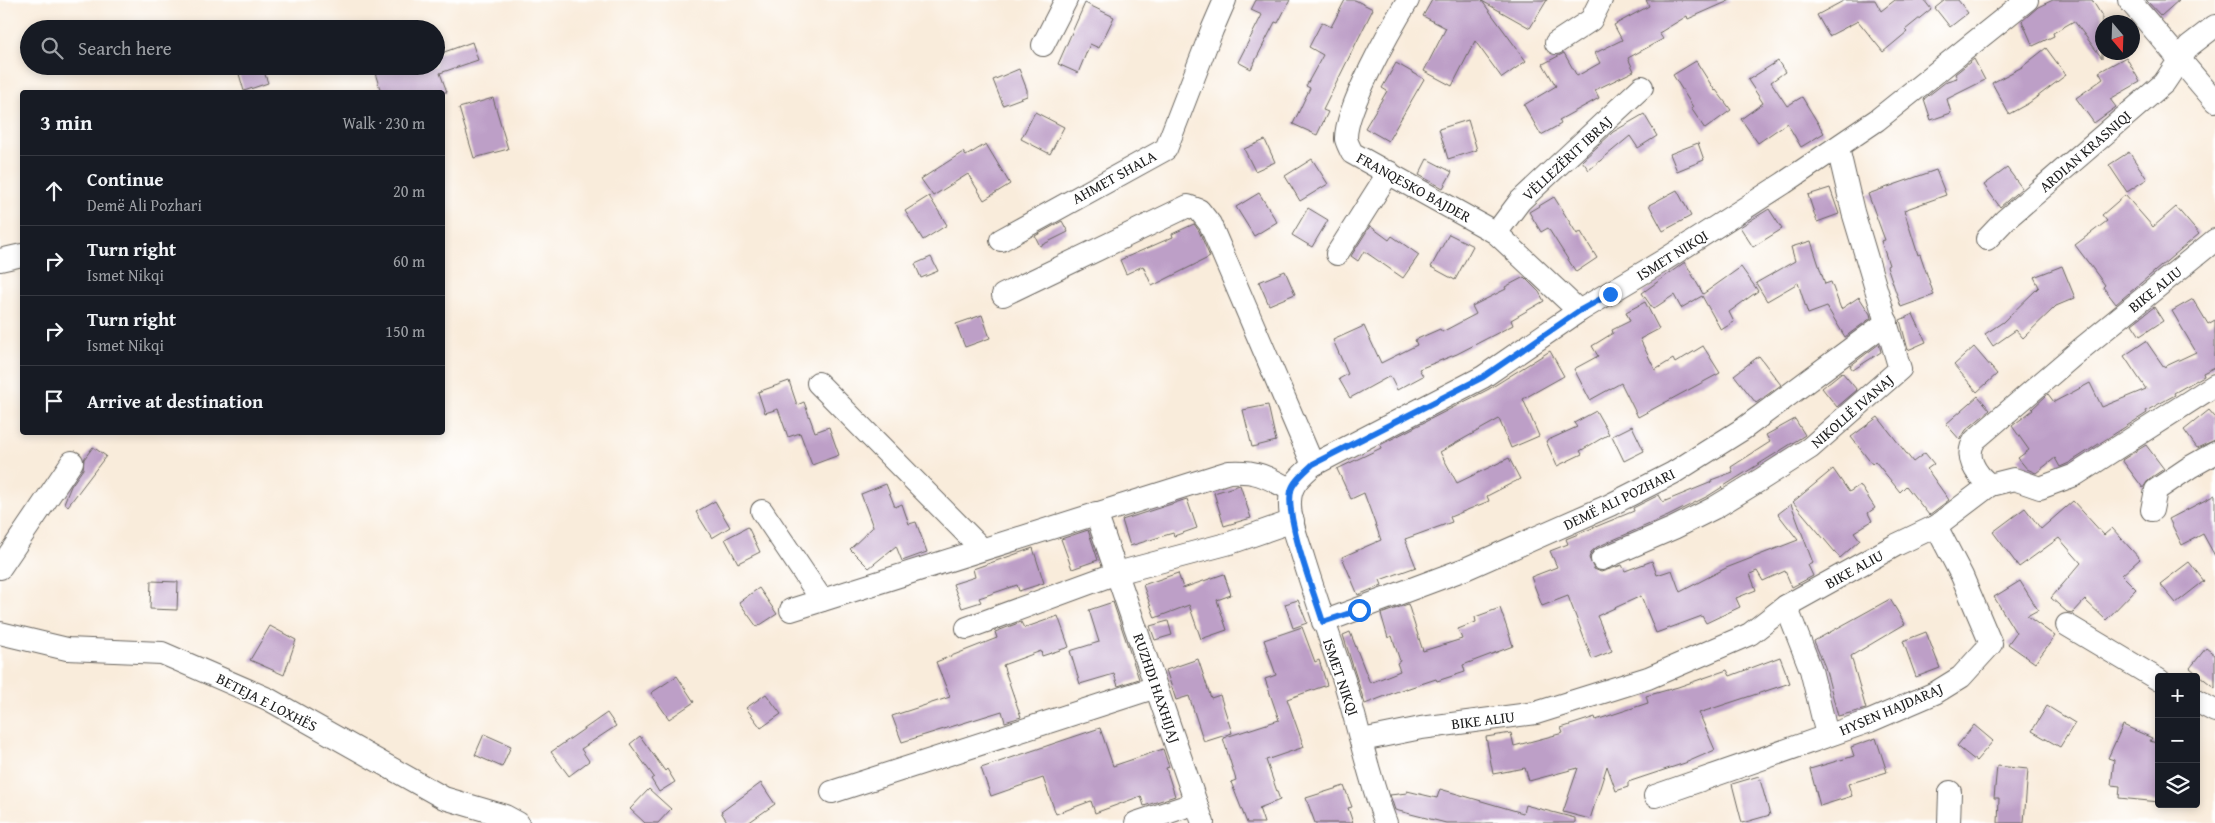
<!DOCTYPE html>
<html lang="en">
<head>
<meta charset="utf-8">
<style>
	body { margin:0; font-family:"Gentium Book Plus",serif; background:#20242c; color:#f1f3f6 }
	.controls { position:absolute; right:15px; bottom:15px; display:grid; overflow:hidden; border-radius:5px; box-shadow:0 2px 8px #0003 }
	.controls button { width:45px; height:45px; display:grid; place-items:center; padding:0; border:0; border-bottom:1px solid #363941; background:#171b24; color:#f1f3f6; font:25px sans-serif }
	.compass { position:absolute; left:2095px; top:15px; width:45px; height:45px; border-radius:50%; background:#171b24; box-shadow:0 2px 8px #0003; rotate:161deg }
	.stop { position:absolute; width:15px; height:15px; margin:-11px; border:4px solid #1a73e8; border-radius:50%; background:#fff }
	.stop.end { background:#1a73e8; border-color:#fff; box-shadow:0 1px 5px #0008 }
	.list { margin:0; padding:0; list-style:none }
	h2 { display:flex; justify-content:space-between; align-items:center; height:65px; margin:0; padding:0 20px; font-size:21px }
	h2 small { font-size:16px; font-weight:400; color:#9ea1a6 }
	.list li { display:grid; grid-template-columns:32px 1fr auto; gap:15px; align-items:center; box-sizing:border-box; height:70px; padding:0 20px; border-top:1px solid #363941 }
	.list b { display:block; font-size:19px; white-space:nowrap }
	.list p { margin:0; font-size:16px; white-space:nowrap; color:#9ea1a6 }
	.list em { font-size:16px; font-style:normal; color:#9ea1a6 }
	.icon { flex:none; width:28px; height:28px; fill:none; stroke:currentColor; stroke-width:2; stroke-linecap:round; stroke-linejoin:round }
	.map { position:relative; flex:none; width:2215px; height:823px; overflow:hidden }
	.search { position:absolute; background:#171b24; box-shadow:0 2px 8px #0003; left:20px; top:20px; width:425px; height:55px; display:flex; align-items:center; gap:12px; box-sizing:border-box; padding:0 18px; border-radius:28px; color:#9ea1a6; font-size:19px }
	.panel { position:absolute; background:#171b24; box-shadow:0 2px 8px #0003; left:20px; top:90px; width:425px; height:345px; border-radius:5px }
	.map>svg:first-child { display:block }
</style>
</head>
<body>
<div class="map">
<svg width="2215" height="823" viewBox="0 0 2215 823">
	<rect width="100%" height="100%" fill="#fff"/>
	<filter id="ink" filterUnits="userSpaceOnUse"><feTurbulence type="fractalNoise" baseFrequency=".02" numOctaves="2"/><feDisplacementMap in="SourceGraphic" scale="10" xChannelSelector="R" yChannelSelector="G"/><feConvolveMatrix kernelMatrix="1 2 1 2 8 2 1 2 1" color-interpolation-filters="sRGB"/></filter>
	<filter id="wash" filterUnits="userSpaceOnUse"><feTurbulence type="fractalNoise" baseFrequency=".0096" numOctaves="4" result="noise"/><feDisplacementMap in="SourceGraphic" scale="20" xChannelSelector="R" yChannelSelector="G"/><feGaussianBlur stdDeviation="1.12" result="paint"/><feColorMatrix in="noise" values="0 0 0 0 0 0 0 0 0 0 0 0 0 0 0 0 0 1.4 0 .05"/><feComposite in="paint" operator="in"/></filter>
	<g filter="url(#wash)">
		<rect width="100%" height="100%" fill="#f9ecdb"/>
		<g id="blocks">
			<g fill="#bd9fc7">
				<polygon points="1256,0 1290,0 1278,23 1275,22 1251,69 1238,62 1262,15 1251,10"/>
				<polygon points="1345,0 1355,0 1373,9 1323,110 1328,112 1317,135 1293,124 1310,88 1306,86 1323,55 1309,47 1322,22 1331,27"/>
				<polygon points="1432,0 1547,0 1530,28 1482,1 1526,61 1502,78 1475,41 1452,86 1424,71 1446,28 1423,16"/>
				<polygon points="1646,0 1731,0 1688,19 1687,16 1659,33 1663,39 1628,58 1634,71 1595,90 1599,98 1559,120 1561,124 1541,135 1524,105 1556,86 1543,64 1564,53 1577,76 1600,63 1595,53 1622,40 1614,25 1649,6"/>
				<polygon points="1845,0 1875,0 1881,11 1895,0 1924,0 1931,9 1905,30 1907,32 1883,52 1858,21 1829,36 1817,15"/>
				<polygon points="1945,0 1958,0 1968,13 1950,27 1935,8"/>
				<polygon points="2053,0 2092,0 2102,16 2102,58 2074,21 2053,33 2054,36 2033,46 2022,21 2038,7"/>
				<polygon points="2146,0 2179,0 2161,16"/>
				<polygon points="1085,3 1114,17 1099,48 1090,44 1078,73 1058,64"/>
				<polygon points="472,42 478,60 440,73 447,92 381,92 375,73 394,66 436,66 436,55"/>
				<polygon points="2046,48 2066,75 2029,103 2009,114 1992,83 2022,67"/>
				<polygon points="2126,57 2140,82 2110,99 2116,107 2094,123 2076,98 2103,79 2099,72"/>
				<polygon points="1974,59 1985,80 1947,99 1951,113 1931,120 1924,99 1947,81 1957,78 1955,74"/>
				<polygon points="1696,61 1715,91 1716,90 1731,110 1705,129 1691,108 1693,107 1673,75"/>
				<polygon points="1778,61 1785,72 1771,82 1787,106 1802,97 1824,133 1801,147 1787,123 1758,143 1741,119 1763,103 1748,80"/>
				<polygon points="1396,63 1424,79 1388,141 1365,128 1387,91 1382,88"/>
				<polygon points="262,66 268,83 244,91 239,74"/>
				<polygon points="1019,69 1027,90 1027,96 1003,105 993,80"/>
				<polygon points="493,98 508,149 474,158 459,108"/>
				<polygon points="1035,112 1064,127 1050,154 1021,139"/>
				<polygon points="1644,114 1657,136 1638,148 1630,136 1589,170 1582,161 1613,132"/>
				<polygon points="1468,120 1477,150 1448,159 1439,129"/>
				<polygon points="1265,140 1275,162 1255,171 1244,149"/>
				<polygon points="1698,143 1704,160 1677,171 1670,154"/>
				<polygon points="986,144 1010,184 984,200 968,174 933,196 921,179 963,152 966,156"/>
				<polygon points="2129,152 2147,179 2127,192 2109,165"/>
				<polygon points="1312,159 1328,184 1300,201 1285,176"/>
				<polygon points="1427,159 1452,172 1443,188 1419,175"/>
				<polygon points="2007,168 2022,188 2000,207 1984,185"/>
				<polygon points="1936,170 1946,195 1904,210 1918,255 1920,254 1934,295 1901,307 1887,266 1889,265 1881,241 1885,240 1868,194"/>
				<polygon points="1830,188 1839,214 1817,222 1808,195"/>
				<polygon points="1677,190 1691,216 1663,231 1649,205"/>
				<polygon points="1259,193 1277,222 1254,236 1236,207"/>
				<polygon points="2125,195 2153,227 2176,207 2199,234 2116,304 2103,287 2105,285 2075,245 2107,221 2102,215"/>
				<polygon points="929,196 947,225 923,240 905,211"/>
				<polygon points="1554,197 1577,234 1581,232 1597,258 1576,272 1548,228 1541,232 1529,212"/>
				<polygon points="1308,208 1328,220 1312,247 1292,235"/>
				<polygon points="1769,209 1782,229 1753,247 1740,227"/>
				<polygon points="1062,221 1068,232 1040,246 1035,236"/>
				<polygon points="1194,224 1199,231 1210,257 1152,286 1143,266 1126,274 1120,260 1173,237 1172,234"/>
				<polygon points="1370,226 1389,240 1392,236 1419,255 1403,278 1364,251 1358,261 1351,256"/>
				<polygon points="1449,234 1473,246 1455,280 1431,267"/>
				<polygon points="1811,241 1825,284 1831,282 1841,309 1859,297 1870,314 1871,318 1845,337 1827,307 1808,314 1798,283 1767,301 1756,283 1795,261 1791,247"/>
				<polygon points="931,257 938,271 921,278 915,264"/>
				<polygon points="1685,262 1703,294 1741,267 1758,291 1729,312 1734,322 1721,330 1702,296 1681,308 1674,295 1653,309 1642,293"/>
				<polygon points="2062,266 2075,298 2056,306 2023,338 2016,330 1993,346 1985,334 2003,322 2039,287 2034,277"/>
				<polygon points="1285,271 1295,294 1269,305 1259,282"/>
				<polygon points="1524,277 1539,292 1544,301 1511,320 1513,325 1457,354 1419,369 1423,376 1397,390 1390,376 1350,398 1339,379 1348,374 1333,340 1364,326 1381,363 1417,345 1415,340 1440,329 1442,332 1476,314 1472,306 1506,289 1505,287"/>
				<polygon points="2193,299 2208,324 2215,320 2215,367 2203,373 2204,376 2174,393 2175,395 2146,411 2147,413 2069,463 2060,467 2055,458 2036,473 2027,469 2018,458 2029,450 2012,426 2033,410 2032,409 2048,394 2054,402 2090,383 2102,407 2146,389 2124,356 2146,341 2164,367 2196,352 2172,311"/>
				<polygon points="1645,302 1659,329 1640,339 1655,370 1673,359 1675,363 1703,346 1720,373 1638,417 1621,383 1590,400 1574,369 1598,356 1592,346 1613,333 1612,330 1630,321 1626,312"/>
				<polygon points="2154,307 2163,321 2140,336 2132,324"/>
				<polygon points="1913,314 1926,342 1908,350 1900,320"/>
				<polygon points="982,315 990,338 965,347 956,324"/>
				<polygon points="1879,344 1881,352 1853,370 1850,366"/>
				<polygon points="1974,347 1997,374 1977,392 1954,365"/>
				<polygon points="1550,351 1564,376 1523,399 1539,436 1511,448 1499,419 1440,452 1457,483 1509,458 1520,479 1487,496 1489,501 1450,517 1452,522 1405,539 1416,567 1380,580 1382,585 1358,595 1342,557 1381,540 1364,493 1351,499 1337,469 1381,448 1380,445 1489,389"/>
				<polygon points="1759,356 1781,385 1756,403 1734,375"/>
				<polygon points="1842,372 1857,390 1837,407 1822,388"/>
				<polygon points="789,381 797,405 804,402 815,432 829,427 839,455 812,465 800,433 788,437 778,409 765,413 758,392"/>
				<polygon points="1978,396 1990,410 1966,430 1960,440 1946,424"/>
				<polygon points="1268,405 1276,441 1252,447 1243,410"/>
				<polygon points="2209,410 2215,417 2215,440 2197,448 2184,430"/>
				<polygon points="1596,411 1609,434 1580,451 1582,454 1557,466 1546,441 1577,427 1574,423"/>
				<polygon points="1878,417 1913,462 1925,453 1934,464 1927,469 1949,500 1929,515 1906,486 1900,492 1875,461 1872,464 1851,437"/>
				<polygon points="1795,419 1805,435 1802,437 1708,496 1668,516 1597,547 1591,552 1589,558 1594,569 1601,572 1622,565 1625,571 1652,561 1657,575 1672,570 1680,592 1726,568 1798,540 1778,514 1791,504 1813,563 1808,565 1813,576 1792,587 1785,571 1763,581 1757,571 1750,574 1756,590 1736,598 1740,607 1706,623 1702,616 1656,633 1641,596 1597,616 1612,651 1592,659 1568,596 1542,606 1531,577 1557,567 1550,551 1568,544 1566,539 1634,511 1633,508 1659,495 1663,502 1712,482 1711,480 1733,472 1731,467 1770,442 1766,435"/>
				<polygon points="1632,426 1644,451 1624,461 1612,436"/>
				<polygon points="2146,445 2164,469 2149,479 2143,488 2122,460"/>
				<polygon points="93,447 106,456 68,506 64,503 71,486 83,469 84,459"/>
				<polygon points="1833,469 1849,492 1860,485 1875,508 1868,513 1872,521 1854,532 1860,540 1840,558 1793,502"/>
				<polygon points="886,484 895,507 902,504 909,524 916,522 927,552 902,561 896,546 869,568 850,549 873,527 861,494"/>
				<polygon points="1240,485 1251,518 1224,526 1214,493"/>
				<polygon points="2215,495 2215,556 2203,534 2182,545 2169,519"/>
				<polygon points="1187,499 1197,528 1174,536 1173,533 1130,546 1122,520"/>
				<polygon points="715,501 730,527 712,538 696,512"/>
				<polygon points="2073,501 2104,535 2112,528 2140,559 2122,575 2136,589 2106,620 2085,600 2073,613 2067,612 2051,598 2081,563 2059,538 2019,567 1993,532 2025,508 2041,529"/>
				<polygon points="748,527 760,552 738,563 725,539"/>
				<polygon points="1088,530 1098,560 1072,569 1061,539"/>
				<polygon points="1033,548 1044,583 1019,591 1017,585 979,598 981,602 962,608 953,584 975,577 973,569"/>
				<polygon points="2189,562 2204,581 2176,603 2160,584"/>
				<polygon points="1178,573 1183,588 1224,574 1231,595 1217,600 1227,630 1201,639 1189,605 1155,618 1143,585"/>
				<polygon points="151,581 178,582 177,610 150,609"/>
				<polygon points="2020,581 2038,610 2027,616 2055,636 2035,663 2008,644 2016,633 1994,597"/>
				<polygon points="759,588 777,614 757,627 739,602"/>
				<polygon points="1890,599 1905,624 1851,656 1866,709 1838,716 1825,667 1814,641"/>
				<polygon points="1298,600 1307,623 1293,628 1285,604"/>
				<polygon points="1113,602 1139,679 1118,686 1114,674 1080,684 1070,651 1099,642 1089,610"/>
				<polygon points="1408,604 1423,651 1462,639 1458,629 1476,622 1475,617 1500,608 1513,646 1463,665 1465,672 1437,681 1436,679 1406,689 1406,688 1365,704 1343,635 1350,632 1370,683 1400,671 1397,663 1400,661 1392,636 1388,638 1381,614"/>
				<polygon points="1058,616 1069,647 1042,656 1041,651 1003,665 1021,717 1005,722 1002,711 902,742 892,716 950,697 936,662 997,638 995,632 1021,622 1024,628"/>
				<polygon points="1168,621 1172,635 1155,640 1150,626"/>
				<polygon points="270,626 296,640 284,675 250,660"/>
				<polygon points="1302,627 1315,662 1319,660 1327,685 1287,699 1304,747 1266,760 1280,800 1259,808 1264,823 1247,823 1231,782 1236,780 1223,738 1279,720 1265,679 1276,675 1264,640"/>
				<polygon points="1926,632 1940,668 1916,677 1903,641"/>
				<polygon points="2206,648 2215,655 2215,688 2190,668"/>
				<polygon points="1780,657 1790,683 1699,713 1715,750 1685,763 1628,782 1628,787 1616,791 1607,766 1590,819 1563,812 1578,768 1529,781 1525,768 1493,774 1486,737 1511,733 1514,746 1563,733 1561,728 1595,717 1596,720 1648,703 1646,696 1678,687 1727,670 1730,676"/>
				<polygon points="1198,659 1211,698 1220,695 1232,733 1204,742 1189,696 1176,700 1166,670"/>
				<polygon points="677,676 694,702 669,719 651,693"/>
				<polygon points="766,694 781,714 761,728 746,708"/>
				<polygon points="2047,706 2075,723 2060,747 2032,731"/>
				<polygon points="607,713 616,726 581,749 589,761 569,776 551,752"/>
				<polygon points="1974,725 1993,741 1976,761 1957,746"/>
				<polygon points="2123,725 2152,738 2150,741 2159,744 2159,802 2119,798 2120,786 2111,785 2114,760 2108,758"/>
				<polygon points="1100,728 1113,766 1163,749 1169,767 1166,768 1175,796 1144,806 1141,796 1095,813 1091,801 1056,814 1043,778 991,796 981,768"/>
				<polygon points="484,734 511,746 502,767 475,755"/>
				<polygon points="640,736 665,771 667,769 675,782 659,792 651,779 654,777 630,744"/>
				<polygon points="1876,738 1887,772 1848,784 1852,796 1820,806 1810,769 1854,756 1851,747"/>
				<polygon points="1997,766 2028,769 2024,823 1998,823 1999,798 1994,798"/>
				<polygon points="1759,776 1770,815 1742,823 1732,784"/>
				<polygon points="761,783 775,804 748,823 728,823 721,812"/>
				<polygon points="1344,786 1352,807 1348,808 1353,823 1315,823 1306,798"/>
				<polygon points="649,789 671,809 658,823 645,823 630,809"/>
				<polygon points="1440,789 1523,813 1525,805 1575,818 1575,823 1446,823 1395,810 1390,795 1407,793 1407,791 1437,798"/>
			</g>
		</g>
	</g>
	<g filter="url(#ink)">
		<use href="#blocks" fill-opacity="0" stroke="#69655f" stroke-width="1"/>
		<g fill="none" stroke-linecap="round" stroke-linejoin="round">
			<g stroke="#69655f" stroke-width="24">
				<g id="minor">
					<path d="M1408,0C1391,28 1345,109 1346,139C1347,143 1350,149 1352,153L1496,233L1579,311"/>
					<polyline points="2129,0 2215,101"/>
					<polyline points="1556,43 1591,20 1601,0"/>
					<polyline points="1043,45 1066,0"/>
					<polyline points="1496,233 1520,201 1642,87"/>
					<polyline points="1987,239 2005,220 2164,83 2189,46 2215,26"/>
					<polyline points="1001,240 1166,149 1212,30 1225,0"/>
					<polyline points="1337,254 1389,172"/>
					<polyline points="0,260 22,255"/>
					<polyline points="1003,295 1188,206 1199,210 1210,224 1313,465"/>
					<polyline points="818,383 982,549"/>
					<polyline points="1990,485 2014,479 2040,488 2075,475 2215,385"/>
					<polyline points="2152,510 2156,490 2190,467 2215,453"/>
					<polyline points="762,511 822,600"/>
					<polyline points="1096,513 1196,803"/>
					<polyline points="1602,559 1674,528 1714,508 1760,480 1810,448 1900,369 1853,212 1838,148"/>
					<polyline points="0,568 72,462"/>
					<polyline points="1786,606 1811,670 1827,735"/>
					<path d="M791,610L1229,472C1257,470 1267,477 1291,490"/>
					<polyline points="1323,622 1465,569 1610,505 1673,473 1743,429 1887,322"/>
					<polyline points="2067,625 2159,680"/>
					<polyline points="967,628 1117,573 1230,543 1293,521"/>
					<polyline points="0,633 67,649 162,653 268,699 444,798 505,816 518,823"/>
					<polyline points="2196,701 2215,711"/>
					<path d="M1362,740L1421,728L1536,713L1648,678L1750,634L1786,606L1896,545L1936,526L1990,485C1975,474 1964,456 1975,440L2081,349L2215,240"/>
					<polyline points="832,792 1156,687"/>
					<polyline points="1655,796 1870,721 1935,693 1961,677 1991,644 1962,576 1936,526"/>
					<polyline points="1136,823 1196,803 1203,823"/>
					<path d="M1386,823C1368,777 1359,728 1344,680C1330,639 1316,599 1303,557C1298,540 1289,520 1290,502C1290,484 1301,476 1313,465L1483,377L1579,311L1661,262L1784,183L1877,120L2027,0"/>
					<polyline points="1949,823 1950,792"/>
				</g>
			</g>
			<use href="#minor" stroke="#fff" stroke-width="22"/>
		</g>
	</g>
	<g fill="none" stroke-linecap="round" stroke-linejoin="round" filter="url(#ink)">
		<path stroke="#1a73e8" stroke-width="6" d="M1359,610L1323,622C1314,593 1285,518 1291,491C1293,481 1305,472 1313,464L1483,377L1579,311L1610,294"/>
	</g>
	<g text-anchor="middle" dominant-baseline="central" stroke-width="4" stroke-linejoin="round" paint-order="stroke">
		<g font-size="15" fill="#1c1c1c" stroke="#fff">
			<text transform="translate(2085 151) rotate(-41)">ARDIAN KRASNIQI</text>
			<text transform="translate(1567 158) rotate(-43)">VËLLEZËRIT IBRAJ</text>
			<text transform="translate(1114 177) rotate(-29)">AHMET SHALA</text>
			<text transform="translate(1414 187) rotate(29)">FRANQESKO BAJDER</text>
			<text transform="translate(1672 255) rotate(-32)">ISMET NIKQI</text>
			<text transform="translate(2155 289) rotate(-39)">BIKE ALIU</text>
			<text transform="translate(1852 411) rotate(-41)">NIKOLLË IVANAJ</text>
			<text transform="translate(1619 499) rotate(-26)">DEMË ALI POZHARI</text>
			<text transform="translate(1854 569) rotate(-29)">BIKE ALIU</text>
			<text transform="translate(1341 677) rotate(71)">ISMET NIKQI</text>
			<text transform="translate(1157 688) rotate(71)">RUZHDI HAXHIJAJ</text>
			<text transform="translate(267 702) rotate(27)">BETEJA E LOXHËS</text>
			<text transform="translate(1891 709) rotate(-23)">HYSEN HAJDARAJ</text>
			<text transform="translate(1483 720) rotate(-7)">BIKE ALIU</text>
		</g>
	</g>
</svg>
<div class="controls">
<button>+</button>
<button>−</button>
<button><svg class="icon" aria-label="layers" viewBox="0 0 24 24"><path d="M12 4l9 5-9 5-9-5zM3 14l9 5 9-5"/></svg></button>
</div>
<svg class="compass" viewBox="-18 -18 36 36"><path d="M0-13l5 13h-10z" fill="#e53935"/><path d="M0 13l5-13h-10z" fill="#9ea1a6"/></svg>
<div class="stop" style="left:1359px;top:610px"></div>
<div class="stop end" style="left:1610px;top:294px"></div>
<div class="search"><svg class="icon" aria-label="search" viewBox="0 0 24 24"><circle cx="10" cy="10" r="6"/><path d="M15 15l6 6"/></svg>Search here</div>
<section class="panel">
<h2>3 min<small>Walk · 230 m</small></h2>
<ul class="list">
<li><svg class="icon" aria-label="ahead" viewBox="0 0 24 24"><path d="M12 20V5M6 11l6-6 6 6"/></svg><div><b>Continue</b><p>Demë Ali Pozhari</p></div><em>20 m</em></li>
<li><svg class="icon" aria-label="right" viewBox="0 0 24 24"><path d="M7 20v-9h11M14 6l5 5-5 5"/></svg><div><b>Turn right</b><p>Ismet Nikqi</p></div><em>60 m</em></li>
<li><svg class="icon" aria-label="right" viewBox="0 0 24 24"><path d="M7 20v-9h11M14 6l5 5-5 5"/></svg><div><b>Turn right</b><p>Ismet Nikqi</p></div><em>150 m</em></li>
<li><svg class="icon" aria-label="arrive" viewBox="0 0 24 24"><path d="M6 21V4h12l-3 4 3 4H6"/></svg><div><b>Arrive at destination</b></div></li>
</ul>
</section>
</div>
</body>
</html>
